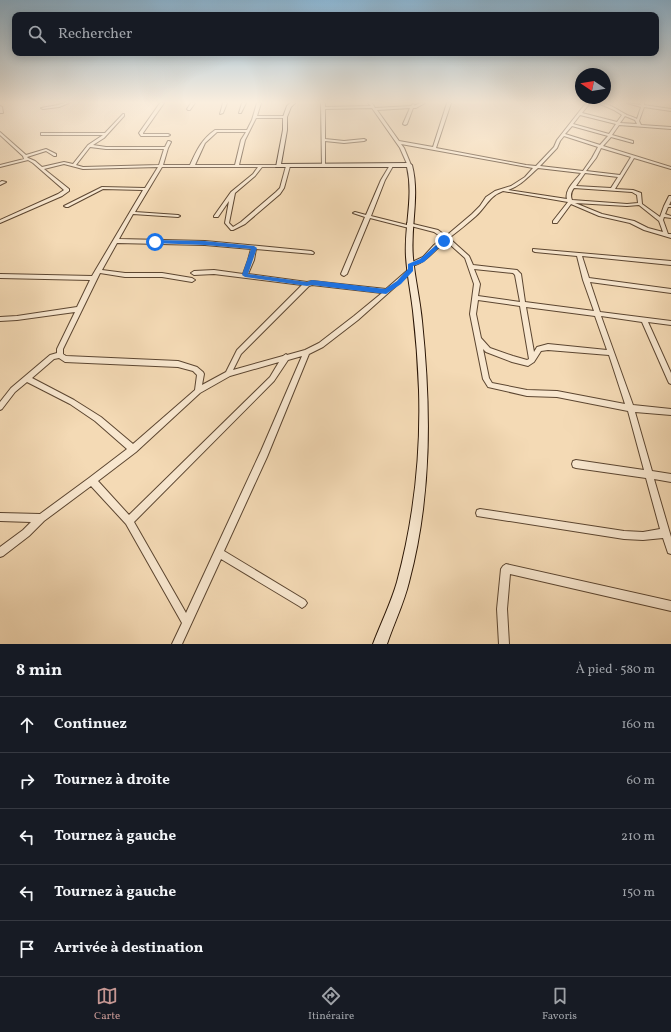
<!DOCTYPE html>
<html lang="fr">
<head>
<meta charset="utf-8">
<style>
	body { margin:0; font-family:Vollkorn,serif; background:#242831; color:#f1f3f6 }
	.compass { position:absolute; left:575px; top:68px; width:36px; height:36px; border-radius:50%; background:#171b24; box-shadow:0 2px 10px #0003; rotate:282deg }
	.stop { position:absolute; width:12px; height:12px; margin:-9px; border:3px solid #1a73e8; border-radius:50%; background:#fff }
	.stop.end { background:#1a73e8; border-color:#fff; box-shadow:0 1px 4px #0008 }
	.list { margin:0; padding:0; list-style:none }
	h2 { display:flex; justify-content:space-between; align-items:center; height:52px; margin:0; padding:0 16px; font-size:17px }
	h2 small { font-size:13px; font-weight:400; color:#9ea1a6 }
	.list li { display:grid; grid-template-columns:26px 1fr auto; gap:12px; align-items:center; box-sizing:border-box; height:56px; padding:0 16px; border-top:1px solid #363941 }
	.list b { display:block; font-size:15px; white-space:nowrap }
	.list em { font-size:13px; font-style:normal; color:#9ea1a6 }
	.icon { flex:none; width:22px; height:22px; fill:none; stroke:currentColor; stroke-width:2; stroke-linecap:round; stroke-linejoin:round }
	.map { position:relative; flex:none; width:671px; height:644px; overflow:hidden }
	.search { position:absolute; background:#171b24; box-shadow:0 2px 10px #0003; left:12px; right:12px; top:12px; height:44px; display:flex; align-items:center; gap:10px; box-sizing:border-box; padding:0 14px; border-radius:8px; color:#9ea1a6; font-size:15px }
	.sheet { height:332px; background:#171b24 }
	nav { display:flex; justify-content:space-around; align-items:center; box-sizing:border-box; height:56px; border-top:1px solid #363941; background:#171b24; font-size:11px; color:#9ea1a6 }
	nav a { display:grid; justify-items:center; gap:2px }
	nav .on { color:#c59692 }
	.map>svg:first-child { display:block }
</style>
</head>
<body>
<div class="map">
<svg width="671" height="644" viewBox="0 0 671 644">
	<rect width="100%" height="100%" fill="#f4dab5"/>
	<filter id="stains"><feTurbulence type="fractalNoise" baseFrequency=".005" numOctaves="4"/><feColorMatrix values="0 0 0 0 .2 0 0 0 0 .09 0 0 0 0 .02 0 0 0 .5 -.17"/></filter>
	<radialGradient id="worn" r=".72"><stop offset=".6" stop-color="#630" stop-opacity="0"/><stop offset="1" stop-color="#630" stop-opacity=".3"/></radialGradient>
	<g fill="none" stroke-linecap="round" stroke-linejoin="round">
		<g stroke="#5c4631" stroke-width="2">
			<g id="street">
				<polygon points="64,103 69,103 59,107 43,109 41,108 58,105"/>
				<polygon points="160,103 164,103 143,133 143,134 168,134 170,135 168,136 141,136 139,133"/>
				<polygon points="191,103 195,103 190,110 188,110 187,109"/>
				<polygon points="223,103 227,103 223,113 220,114"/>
				<polygon points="242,103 246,103 241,113 239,113"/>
				<path d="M257,103H261L257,116H285L287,117L285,118H256L245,140L239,165H278L280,166L278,167H262L255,176L235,193L229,223L233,227L241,222L276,192L280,188L286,166L289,165L290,166L284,188L280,194L245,224L233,230H231L225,223L229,201L218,217H214V216L231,192L253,174L258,167H162L135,212L178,215L180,216L178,217L133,214L119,239L205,241L311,251L313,252L314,253L313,254L256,249L254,260L248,274L307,282L312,281L386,289L409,269H413L414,270L358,320L323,347L309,354L267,457L224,551L305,600L307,603L305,606L302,608L299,606L221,559L182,644H172L182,623L126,524L91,486L44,521L29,536L3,556L0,557V547L23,530L31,522L0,521V513L40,514L89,478L127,449L95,421L70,404L27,382L15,392L2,409L0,410V402L11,388L50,355L57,353V349L75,312L17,320L0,321V317L17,316L77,307L90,280L0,278V274L92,276L143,190L103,189L68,207H66L64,206L102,187L145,188L158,167L83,169L64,164L44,169L69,189V191L62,196L0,223V220L58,194L64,190L33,163L28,160L0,167V165L24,159L23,156L0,135V132L26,155L46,149L56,154V156H54L46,151L27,157L28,158L35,161L42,167L64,162L73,164L88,145L103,135H41V133H105L123,114H124V116L104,138L93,145L106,147H165L168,141H169L171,142L168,148L163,165H190C197,150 201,140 215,130H247L252,120ZM217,132H246L241,140L235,165H195L205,143ZM90,147L106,149H164L159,165L83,167L76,165ZM117,243L205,245L251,249L248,260L243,274L214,270L194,271L191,273L194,275L214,274L302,285L237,350L226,372L202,385L204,374L203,372L197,367L178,361L66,356L63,354V349L100,273L125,277H162L192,282L195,280L192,278L162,273H125L102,270ZM312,285L382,293L354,316L319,343L305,350L287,355L286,354L283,356L233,370L241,354L309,286ZM302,356L261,451L186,613L134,522L274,381L288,360ZM59,358L65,362L178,367L193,371L197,375L195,390L133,444L101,417L74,400L32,378L54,359ZM279,362L270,377L129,515L98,481L136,452L200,393L230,376Z"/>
				<path d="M321,103H325V107L371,106L368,103H372L375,108L411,106L413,104L415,105L414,106L420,103H425L416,108H413L407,124L405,125L403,124L410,108L377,110L399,141L433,147L447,103H451L436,148L526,165L536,166L554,147L557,140L586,103H590L582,113L617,122L622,115L614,110L598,103C610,103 617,110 627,115C630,116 634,117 637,119L641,107L627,103L641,105L640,103H644V105L671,109V111L644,107L639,121L641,125L671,127V129L619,125L612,135L633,141V143L611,137L603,146L671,167V169L634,158L615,189L633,190L641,193L642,204L660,217L664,206L669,196H671V201L669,205H671V207H668L665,214L671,216V218L664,217L663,220L668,234H671V238L644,230L630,223L599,216L571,204L557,223H553V221L568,202L503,191C489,196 486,207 476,216C467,224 458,231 449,238L469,256L473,265L517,270L521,274L525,302L594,311L583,280L577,256L535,252L533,251V249L671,261V265L582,256L589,278L671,289V293L590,282L600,312L671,321V325L648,322L671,373V384L669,383L668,381L642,322L601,316L633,405L671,409V415L635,412L652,471L671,474V482L654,479L671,537V554L668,553L663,538L643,540L624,539L477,516L476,513L477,510L480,509L624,531L643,532L660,529L646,478L576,468L573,467L572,464L573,461L576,460L644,470L628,411L557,397L527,396L488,387L483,379L470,314L474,284L465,258L446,241C435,249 423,267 408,266L407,265L408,264L423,257L434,245L443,238L434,232L407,225V223H409L438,230L446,236L472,214L480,206L486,197L495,191L511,186L525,177L533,168L401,144L404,148L411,165L408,166L400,148L372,108L325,109V139L344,141L364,139L366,140L364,141L344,143L325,141V166L322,167ZM580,115L616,124L609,134L573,124ZM625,116L635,120L637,124L620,123ZM572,126L608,136L600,145L565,134ZM564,136L598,147L592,158L583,171L540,166L557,148L560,141ZM601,148L631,157L620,175L586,171L596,158ZM538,168L581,173C576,180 564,190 567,199L508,190C520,186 528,177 538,168ZM585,173L618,177L611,188L576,186ZM574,188L632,192L637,195L638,203L627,204L572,200C570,195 571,192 574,188ZM575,203L627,206L639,205L659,221L663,232L648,228L634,221L602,214ZM474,269L513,273L515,275L520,302L478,296L480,284ZM478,300L520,306L529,359L527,360L513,356L490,348L481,338L476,314ZM526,307L595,316L607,350L548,344L537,347L534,352ZM483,349L486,352L512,362L528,366L534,362L541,351L548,350L609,355L625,404L557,391L527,390L492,383L489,378Z"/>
				<polygon points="0,106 2,107 3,113 0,113"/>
				<polygon points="390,165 393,166 385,180 371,216 411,226 411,227 409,228 370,218 347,274 344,276 342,275 341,274 365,217 353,213 355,212 366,215 381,180"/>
				<polygon points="2,181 6,182 0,185 0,182"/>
				<polygon points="506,564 671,601 671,611 510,574 507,609 509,644 499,644 497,609 501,569 503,566"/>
			</g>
		</g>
		<g stroke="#2a1505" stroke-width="2">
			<path id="secondary" d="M290,103H295L291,107L287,117V130L281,164L409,163L412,165C420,196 410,227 413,258C415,279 420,300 422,321C431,408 432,496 409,582C404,603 394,623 387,644H373C381,623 391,603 397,582C414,519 421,454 419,390C418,363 416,337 413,311C411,293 407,275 406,257C404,227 414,197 407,167H276L283,130V117L287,106Z"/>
		</g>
		<use href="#street" fill="#f8e7cf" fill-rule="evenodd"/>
		<use href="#secondary" fill="#f8e7cf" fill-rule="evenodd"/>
	</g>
	<linearGradient id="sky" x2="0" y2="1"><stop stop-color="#8bb6d4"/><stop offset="0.53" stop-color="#faeede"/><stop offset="1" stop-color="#faeede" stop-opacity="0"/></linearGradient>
	<rect width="671" height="193" fill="url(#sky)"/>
	<polygon fill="#1a73e8" points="155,240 205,241 254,246 257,248 248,274 307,282 312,280 385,289 397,281 408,269 408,264 420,259 442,240 446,241 424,262 413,266 413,271 401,284 386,294 312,285 307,286 245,277 242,275 251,249 205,245 153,243 153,241"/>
	<rect width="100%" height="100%" filter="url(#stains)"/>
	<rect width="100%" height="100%" fill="url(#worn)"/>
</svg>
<svg class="compass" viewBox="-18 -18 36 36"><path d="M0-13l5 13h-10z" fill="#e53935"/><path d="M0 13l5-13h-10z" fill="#9ea1a6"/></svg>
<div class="stop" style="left:155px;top:242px"></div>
<div class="stop end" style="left:444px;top:241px"></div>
<div class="search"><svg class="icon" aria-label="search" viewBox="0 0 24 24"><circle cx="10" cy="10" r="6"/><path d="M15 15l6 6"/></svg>Rechercher</div>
</div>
<section class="sheet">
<h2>8 min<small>À pied · 580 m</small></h2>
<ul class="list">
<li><svg class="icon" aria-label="ahead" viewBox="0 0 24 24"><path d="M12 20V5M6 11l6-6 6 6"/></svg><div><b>Continuez</b></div><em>160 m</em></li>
<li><svg class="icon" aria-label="right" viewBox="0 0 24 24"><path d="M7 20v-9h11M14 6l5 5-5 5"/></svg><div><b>Tournez à droite</b></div><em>60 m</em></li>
<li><svg class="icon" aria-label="left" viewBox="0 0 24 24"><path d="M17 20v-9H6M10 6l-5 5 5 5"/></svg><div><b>Tournez à gauche</b></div><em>210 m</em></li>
<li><svg class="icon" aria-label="left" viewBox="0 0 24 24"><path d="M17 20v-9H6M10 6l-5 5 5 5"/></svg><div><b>Tournez à gauche</b></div><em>150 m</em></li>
<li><svg class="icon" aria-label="arrive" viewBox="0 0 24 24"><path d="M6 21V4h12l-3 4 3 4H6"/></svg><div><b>Arrivée à destination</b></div></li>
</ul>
</section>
<nav>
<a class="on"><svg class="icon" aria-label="map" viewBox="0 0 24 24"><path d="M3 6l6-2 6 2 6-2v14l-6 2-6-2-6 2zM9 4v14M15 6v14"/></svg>Carte</a>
<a><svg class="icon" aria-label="directions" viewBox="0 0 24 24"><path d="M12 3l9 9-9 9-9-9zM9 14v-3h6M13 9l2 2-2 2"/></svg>Itinéraire</a>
<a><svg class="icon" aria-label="saved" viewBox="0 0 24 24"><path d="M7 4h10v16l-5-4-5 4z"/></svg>Favoris</a>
</nav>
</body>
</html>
